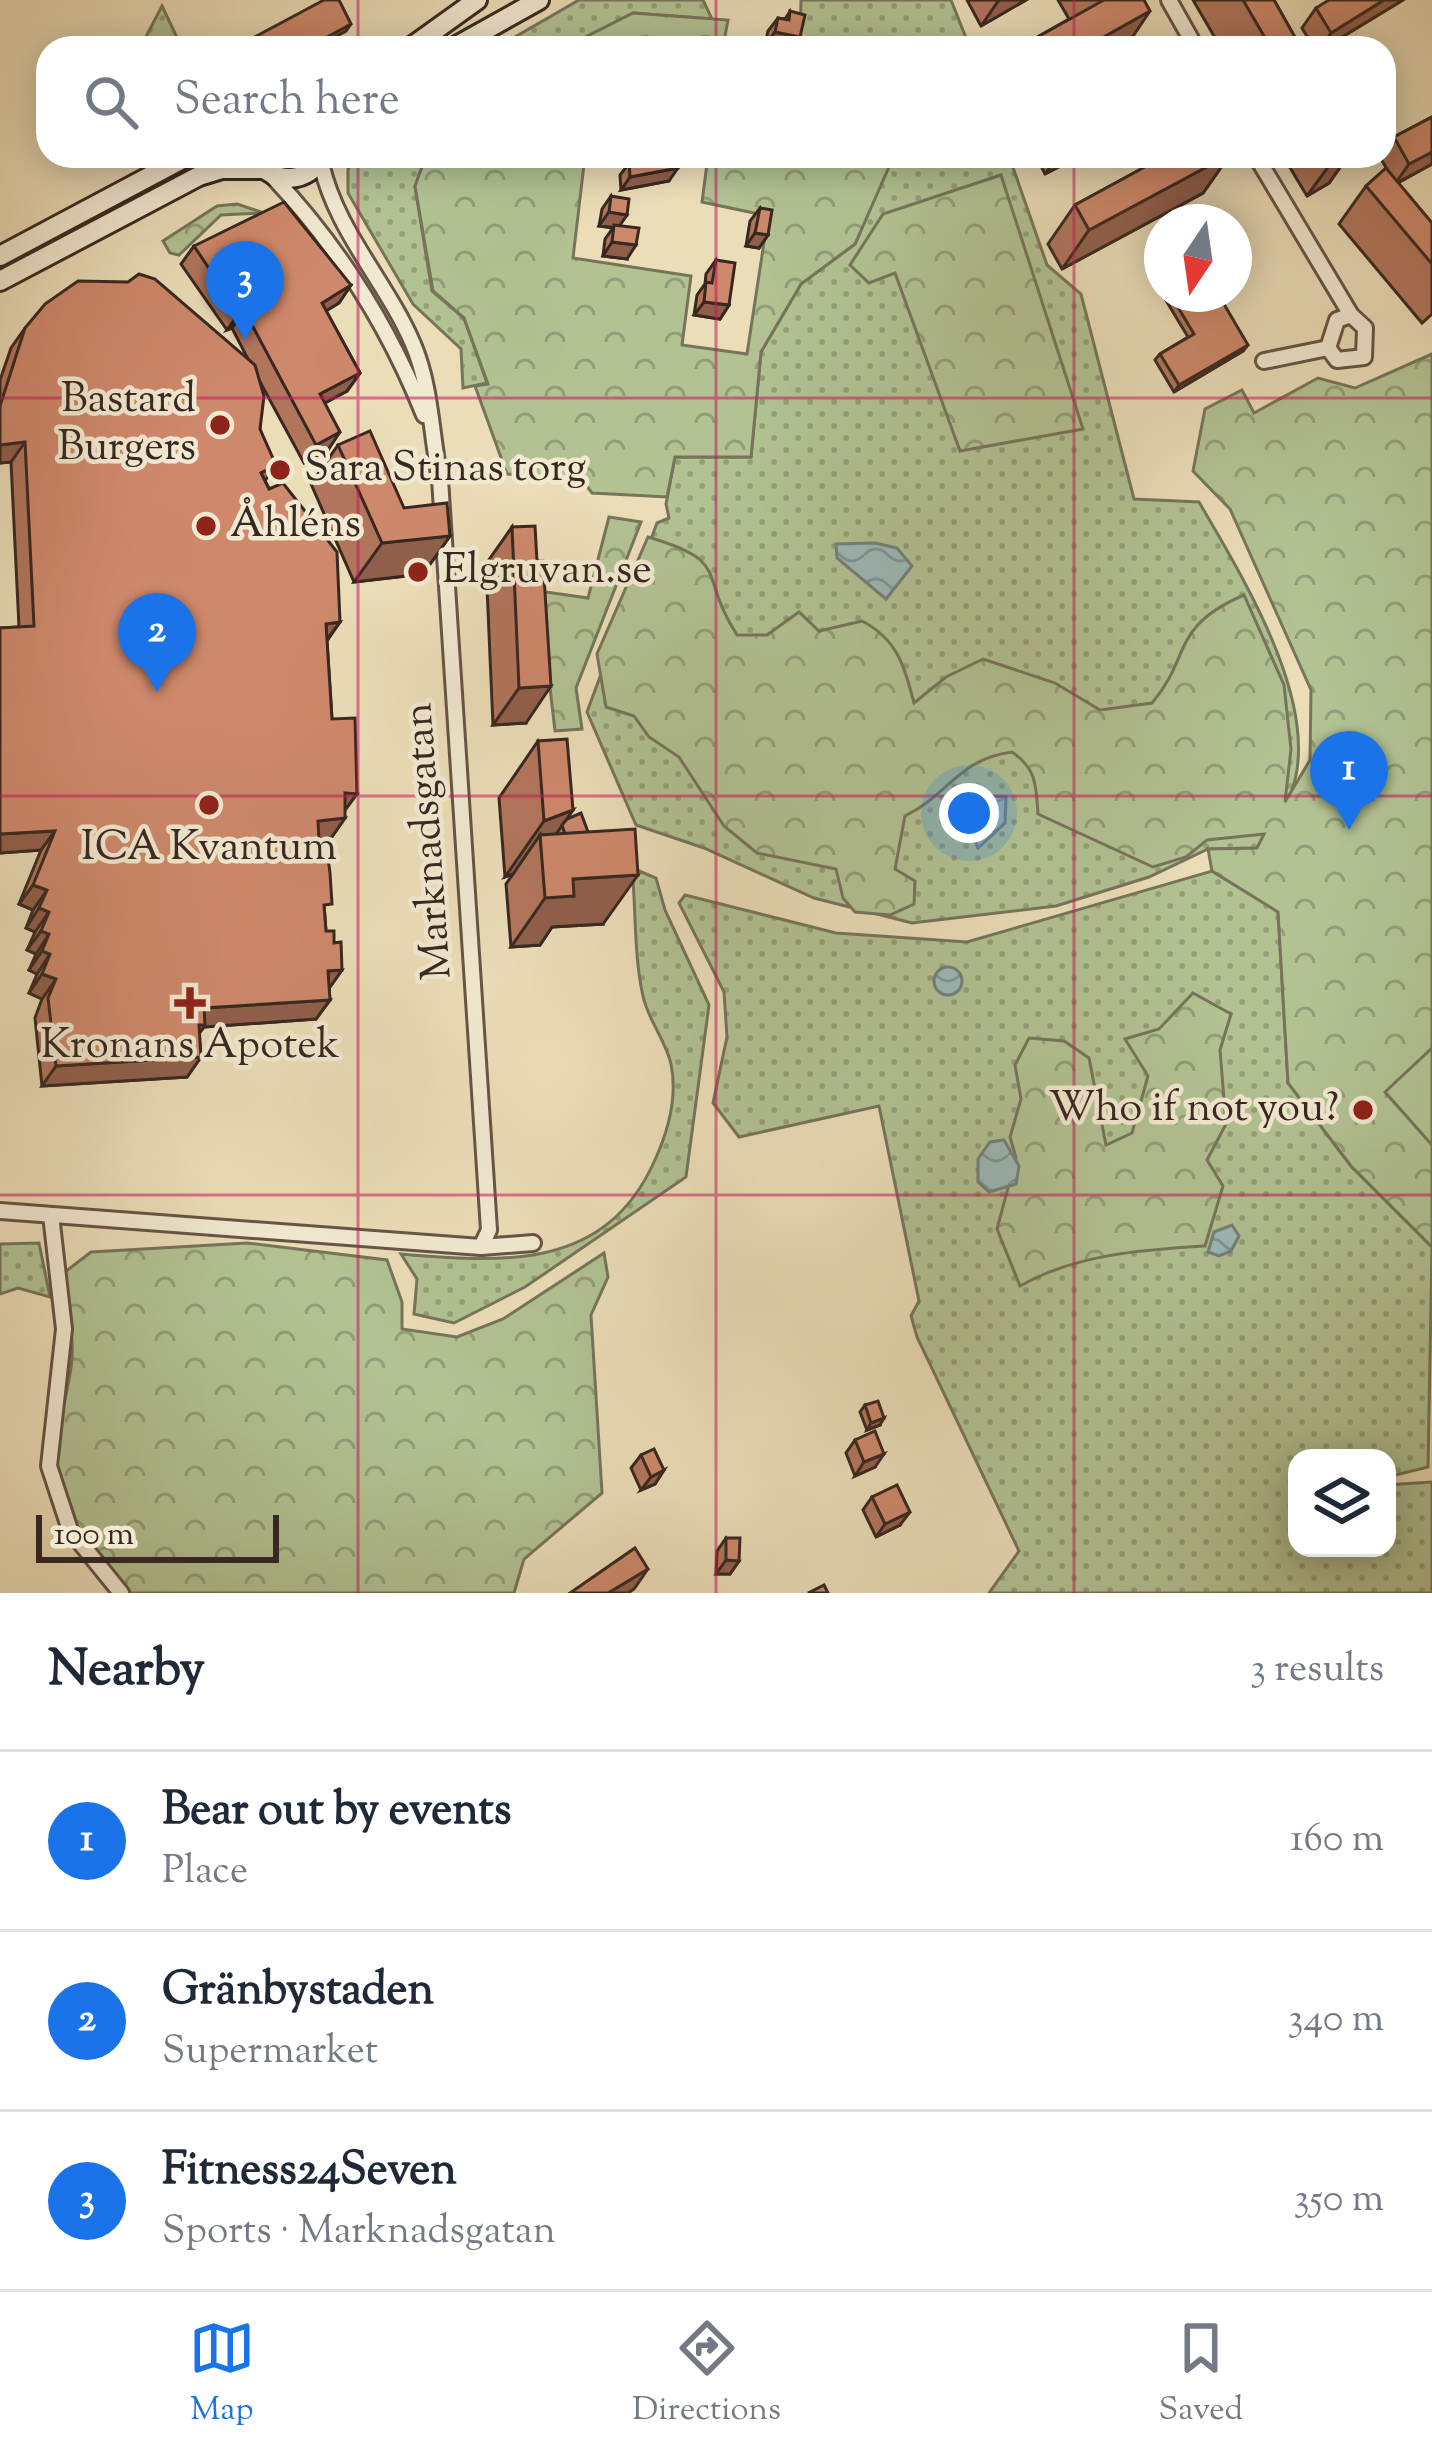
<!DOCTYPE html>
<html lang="en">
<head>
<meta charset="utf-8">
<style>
	body { margin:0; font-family:"Sorts Mill Goudy",serif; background:#f6f6f7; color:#1f2937 }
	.controls { position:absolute; right:36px; bottom:36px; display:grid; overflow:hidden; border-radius:24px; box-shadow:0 6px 30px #0003 }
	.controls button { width:108px; height:108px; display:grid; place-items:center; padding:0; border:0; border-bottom:3px solid #e0e1e3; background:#fff; color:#1f2937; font:60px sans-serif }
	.compass { position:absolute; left:1144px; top:204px; width:108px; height:108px; border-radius:50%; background:#fff; box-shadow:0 6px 30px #0003; rotate:193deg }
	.scale { position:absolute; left:36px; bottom:30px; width:243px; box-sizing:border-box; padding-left:12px; border:6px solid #392820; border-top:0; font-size:33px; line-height:42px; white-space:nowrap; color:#392820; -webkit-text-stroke:9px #f2e9d1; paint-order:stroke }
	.you { position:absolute; left:969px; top:813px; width:42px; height:42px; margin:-30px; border:9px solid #fff; border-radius:50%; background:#1a73e8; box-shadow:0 0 0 18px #1a73e833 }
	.badge { display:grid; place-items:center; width:78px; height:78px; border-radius:50%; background:#1a73e8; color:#fff; font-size:39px; font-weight:700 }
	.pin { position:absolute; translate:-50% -99px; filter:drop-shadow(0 3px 6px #0008) }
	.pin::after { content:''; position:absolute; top:63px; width:42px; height:36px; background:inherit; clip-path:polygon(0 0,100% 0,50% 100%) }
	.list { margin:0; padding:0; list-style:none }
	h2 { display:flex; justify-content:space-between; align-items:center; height:156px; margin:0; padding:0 48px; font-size:51px }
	h2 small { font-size:39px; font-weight:400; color:#747a83 }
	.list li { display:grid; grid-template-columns:78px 1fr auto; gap:36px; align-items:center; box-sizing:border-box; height:180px; padding:0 48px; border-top:3px solid #e0e1e3 }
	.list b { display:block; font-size:45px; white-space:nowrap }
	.list p { margin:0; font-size:39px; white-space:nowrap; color:#747a83 }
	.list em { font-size:39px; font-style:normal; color:#747a83 }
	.icon { flex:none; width:66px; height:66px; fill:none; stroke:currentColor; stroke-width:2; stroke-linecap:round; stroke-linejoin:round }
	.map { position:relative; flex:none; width:1432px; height:1593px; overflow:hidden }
	.search { position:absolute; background:#fff; box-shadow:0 6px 30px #0003; left:36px; right:36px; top:36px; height:132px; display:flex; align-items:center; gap:30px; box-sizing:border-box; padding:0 42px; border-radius:36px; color:#747a83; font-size:45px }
	.sheet { height:696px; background:#fff }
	nav { display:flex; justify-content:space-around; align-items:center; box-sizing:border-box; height:168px; border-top:3px solid #e0e1e3; background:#fff; font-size:33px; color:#747a83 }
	nav a { display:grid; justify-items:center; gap:6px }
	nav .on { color:#1a73e8 }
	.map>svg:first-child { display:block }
</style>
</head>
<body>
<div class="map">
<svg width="1432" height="1593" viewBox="0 0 1432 1593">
	<defs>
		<pattern id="grass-dots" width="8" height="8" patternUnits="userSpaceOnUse" patternTransform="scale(3)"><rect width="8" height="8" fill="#b2c293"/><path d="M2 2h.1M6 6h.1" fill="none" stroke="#929e78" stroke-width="1.8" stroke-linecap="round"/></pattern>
		<pattern id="forest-crowns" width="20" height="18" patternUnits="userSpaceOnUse" patternTransform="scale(3)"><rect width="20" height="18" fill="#b2c293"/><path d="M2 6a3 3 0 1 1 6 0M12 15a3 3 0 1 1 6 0" fill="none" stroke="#929e78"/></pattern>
		<pattern id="water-waves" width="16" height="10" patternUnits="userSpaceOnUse" patternTransform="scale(3)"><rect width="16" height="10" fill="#9cbab9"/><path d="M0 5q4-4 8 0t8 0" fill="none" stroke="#809796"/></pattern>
	</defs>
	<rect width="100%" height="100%" fill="#ebddb8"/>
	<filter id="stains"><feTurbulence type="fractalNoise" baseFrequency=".00167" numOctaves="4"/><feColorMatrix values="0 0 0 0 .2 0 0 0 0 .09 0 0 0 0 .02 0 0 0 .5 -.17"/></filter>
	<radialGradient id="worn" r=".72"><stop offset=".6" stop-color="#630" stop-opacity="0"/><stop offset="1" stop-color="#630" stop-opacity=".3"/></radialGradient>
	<g fill="url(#grass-dots)" stroke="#76755a" stroke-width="3">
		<polygon points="579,0 703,0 712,19 633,13 564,48 496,48"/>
		<polygon points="801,0 951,0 970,48 800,48"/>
		<polygon points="162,6 182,48 140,48"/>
		<polygon points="357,156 426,156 415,187 432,291 464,318 487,383 463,388 461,349 413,304 348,193 348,169"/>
		<path d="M882,156H1009L1047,265L1081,294L1134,499L1199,502C1241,575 1324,706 1291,793C1284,812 1268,831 1257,848L1208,849L1149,877L1056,906L912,923L814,898L704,848L636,825L587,712L657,523L669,518L666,504L675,457H751L761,352L801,284L855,244L888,167Z"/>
		<path d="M632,868L656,878L665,910L709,1005L686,1177L525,1287L454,1323L414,1314L417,1279L401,1254C502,1262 604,1272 654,1162C668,1132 678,1098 671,1064C666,1041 648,1020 643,996C634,957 636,909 632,868Z"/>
		<polygon points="1212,871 1278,911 1288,1083 1351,1166 1432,1247 1428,1467 1387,1477 1387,1458 1297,1458 1297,1548 1387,1548 1387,1485 1432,1482 1432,1593 989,1593 1019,1551 917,1337 911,1316 919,1301 879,1106 739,1137 713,1103 727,1037 724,992 679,903 685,895 836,933 967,942"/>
		<polygon points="39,1243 50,1297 18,1288 0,1294 0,1244"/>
	</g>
	<g fill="url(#forest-crowns)" stroke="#76755a" stroke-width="3">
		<polygon points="633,13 728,20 724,41 564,48"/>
		<polygon points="426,156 585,156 573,258 691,276 682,345 747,354 768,216 702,202 708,156 788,156 791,163 806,156 882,156 889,167 855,244 801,284 761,352 751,457 675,457 667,497 592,493 583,481 507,474 475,386 488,384 464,318 433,291 415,186"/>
		<polygon points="1001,175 1083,429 960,451 895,273 869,283 850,265 883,214"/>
		<polygon points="237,204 264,213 221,215 179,255 170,253 163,241 217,206"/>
		<path d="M1432,354V1247L1351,1166L1288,1083L1278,912L1212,871L1208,849L1257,848L1264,834L1207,840L1186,857L1153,867L1038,814C1036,786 1037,769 1012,752C958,759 950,794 905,816L895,869L915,881L914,904L890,915L855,912L843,898L836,869L757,853L724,826L679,757L649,737L634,716L606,707L597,654L648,537C733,562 697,573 737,635H767L799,612L819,631L862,621C897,639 904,665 914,703L946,677L983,659L1055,683L1100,710L1152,703C1192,656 1170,627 1244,595L1284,685L1291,749L1285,802L1310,760L1311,690L1230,509L1193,471L1205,409L1242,390L1254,413L1318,378L1355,388Z"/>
		<polygon points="609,517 641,522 576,688 582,729 555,731 539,591 588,598"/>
		<path d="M1193,993L1231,1014L1220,1050L1226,1124L1207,1160L1223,1186L1205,1246C1142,1250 1076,1254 1020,1286L997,1229L1016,1158L1010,1137L1021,1099L1015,1065L1029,1038L1064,1041L1089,1058L1106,1145L1132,1133L1148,1076L1125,1039L1159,1029Z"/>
		<path d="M247,1243L387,1260L402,1302V1329L457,1337L503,1319L604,1253L608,1277L591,1315L602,1493L524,1559L514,1593H131C87,1553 48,1504 57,1441C60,1413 70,1386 72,1358C74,1332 65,1302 61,1275L91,1252Z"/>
	</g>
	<polygon fill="#b2c293" stroke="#76755a" stroke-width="3" points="1432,1048 1432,1145 1385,1092"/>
	<g fill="url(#water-waves)" stroke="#74807c" stroke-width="3">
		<polygon points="875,543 897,548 912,566 886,599 837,558 836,544"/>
		<polygon points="993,796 1006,797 1005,823 978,848 972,834 976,810"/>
		<circle cx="948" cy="981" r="14"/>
		<polygon points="1004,1140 1019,1166 1016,1184 989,1192 978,1182 978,1159 990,1142"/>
		<polygon points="1232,1225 1239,1236 1231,1251 1219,1256 1208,1252 1214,1232"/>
	</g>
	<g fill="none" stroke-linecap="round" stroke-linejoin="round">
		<g stroke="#665546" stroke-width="20">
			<g id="minor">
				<polyline points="1169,0 1196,48"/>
				<polyline points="1256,156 1351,315 1365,328 1364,357 1337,360 1328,348 1337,320 1351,315"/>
				<path d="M321,163C336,231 386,281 413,344C431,386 431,434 440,479L489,1230L481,1247"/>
				<path d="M273,177C337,245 389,327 424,415"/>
				<polyline points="1264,361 1328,348"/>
				<polyline points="0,1211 481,1247 533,1243"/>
				<polyline points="51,1215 64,1329 49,1466 70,1530 121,1593"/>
			</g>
		</g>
		<g stroke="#392820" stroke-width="24">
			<g id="secondary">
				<polyline points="410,48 477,0"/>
				<polyline points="453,48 539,0"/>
				<path d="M256,160C276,186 307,183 324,156"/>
				<polyline points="0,256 188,156"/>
				<polyline points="0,281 199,176 222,169 262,169"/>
			</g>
		</g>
		<use href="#minor" stroke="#f2e9d1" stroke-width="14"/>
		<use href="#secondary" stroke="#f2e9d1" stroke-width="18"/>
	</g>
	<g fill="#b1755c" stroke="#392820" stroke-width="3">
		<polygon points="967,0 1026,0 981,26"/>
		<polygon points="1058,0 1144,0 1125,48 1027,48 1034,39 1069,19"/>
		<polygon points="1193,0 1274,0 1301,48 1221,48"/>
		<polygon points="1403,0 1324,48 1314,48 1302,28 1316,8"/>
		<polygon points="790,11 800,37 793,48 765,45 768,31 778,18 785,19"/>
		<polygon points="1432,117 1432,164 1398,183 1432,223 1432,314 1422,323 1339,224 1366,186 1388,171 1380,157 1384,156 1384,152 1394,137"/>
		<polygon points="635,156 695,156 692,160 677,158 669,181 621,190 620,175"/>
		<polygon points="1036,156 1080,156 1045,174"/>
		<polygon points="1150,156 1229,156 1203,193 1062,269 1048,244 1075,205 1154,162"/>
		<polygon points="1283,156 1348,156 1329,183 1307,196"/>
		<polygon points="611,196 619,226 627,259 603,256 605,239 613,228 599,226 602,209"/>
		<polygon points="760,208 768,235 759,248 746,246 750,221"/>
		<polygon points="194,246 351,285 339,303 326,311 360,373 347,391 325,403 328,450 304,463 259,380 260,429 265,481 340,622 327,641 332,719 345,818 331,838 319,839 326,931 334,943 342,970 329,988 330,1000 316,1019 204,1027 199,1033 201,1057 187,1077 42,1086 35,1018 42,999 29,993 37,974 29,970 36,954 27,950 35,932 26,928 33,910 19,904 41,850 0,853 0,628 19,627 11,462 0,463 0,380 11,348 25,328 248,359 232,328 227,330 181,264"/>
		<polygon points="716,260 729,305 720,319 694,315 697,295 705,284 706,274"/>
		<polygon points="1162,264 1162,294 1218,294 1243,351 1174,392 1155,360 1160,354 1188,337 1150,274 1155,268"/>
		<polygon points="338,445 404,508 450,536 423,574 354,582 311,484"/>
		<polygon points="512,527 526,723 493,725 486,564"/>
		<polygon points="538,741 573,810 567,819 603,924 552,927 540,945 511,947 506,884 513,874 505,877 499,798"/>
		<polygon points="865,1405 880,1425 867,1430 860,1412"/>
		<polygon points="855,1440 875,1467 855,1476 846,1453"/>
		<polygon points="641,1455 664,1470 655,1484 641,1490 631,1468"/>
		<polygon points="872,1497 900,1525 876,1537 863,1510"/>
		<polygon points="726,1538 739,1561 730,1574 716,1574 717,1551"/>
	</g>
	<g fill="#905f4b" stroke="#392820" stroke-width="3">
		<polygon points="999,0 1026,0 981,26"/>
		<polygon points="1384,0 1403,0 1324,48 1320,48 1331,33"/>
		<polygon points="1150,11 1125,48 1084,48"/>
		<polygon points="351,24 346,31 315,48 307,48"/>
		<polygon points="775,32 800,37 793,48 765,45"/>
		<polygon points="1432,152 1432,164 1395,184 1409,164"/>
		<polygon points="678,156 695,156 692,160 677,158"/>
		<polygon points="1058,156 1080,156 1045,174"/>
		<polygon points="1227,156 1229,156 1203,193 1062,269 1089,230"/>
		<polygon points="1336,156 1348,156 1329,183 1307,196"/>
		<polygon points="678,168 669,181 621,190 630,177"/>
		<polygon points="609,212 627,215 618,228 599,226"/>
		<polygon points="755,233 768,235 759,248 746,246"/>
		<polygon points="612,242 636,245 627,259 603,256"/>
		<polygon points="351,285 339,303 309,321 322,303"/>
		<polygon points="704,302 729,305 720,319 694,315"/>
		<polygon points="244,310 232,328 227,330 239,313"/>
		<polygon points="1248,345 1243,351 1174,392 1179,385"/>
		<polygon points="360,373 347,391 308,412 320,394"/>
		<polygon points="340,432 328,450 304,463 316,445"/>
		<polygon points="25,442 11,462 0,463 0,445"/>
		<polygon points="276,465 262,485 261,473"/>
		<polygon points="450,536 423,574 354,582 382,543"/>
		<polygon points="340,622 326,641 326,624"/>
		<polygon points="551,686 526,723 493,725 519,688"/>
		<polygon points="345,793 357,794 343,813"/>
		<polygon points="573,810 542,854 540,835 513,874 505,877 544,821"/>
		<polygon points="345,818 331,838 304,841 318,821"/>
		<polygon points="55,831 41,850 0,853 0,834"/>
		<polygon points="638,875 603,924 552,927 540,945 511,947 545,898 573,879"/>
		<polygon points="33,885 47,890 33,910 19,904"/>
		<polygon points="39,908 49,912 35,932 26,928"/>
		<polygon points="41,931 49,934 36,954 27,950"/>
		<polygon points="42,951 50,954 37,974 29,970"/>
		<polygon points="342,970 328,990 328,971"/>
		<polygon points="42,974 56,979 42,999 29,993"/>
		<polygon points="330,1000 316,1019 204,1027 191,1044 204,1008"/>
		<polygon points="201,1057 187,1077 42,1086 56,1066"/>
		<polygon points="884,1418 880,1425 867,1430 871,1423"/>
		<polygon points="884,1454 875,1467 855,1476 864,1462"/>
		<polygon points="664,1470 655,1484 641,1490 651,1477"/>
		<polygon points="910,1512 900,1525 876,1537 885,1524"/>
		<polygon points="726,1560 739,1561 730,1574 716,1574"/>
		<polygon points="648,1569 634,1589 628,1593 608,1593"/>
	</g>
	<g fill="#ce886b" stroke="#392820" stroke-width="3">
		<polygon points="324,0 339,0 351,24 307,48 234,48"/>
		<polygon points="1104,0 1144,0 1150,11 1084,48 1039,48 1034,39"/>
		<polygon points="1243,0 1274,0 1301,48 1271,48"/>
		<polygon points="1329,0 1384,0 1331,33 1316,8"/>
		<polygon points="790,11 805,15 800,37 775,32 778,18 789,20"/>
		<polygon points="627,38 649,41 648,48 626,48"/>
		<polygon points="676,43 697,44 696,48 675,48"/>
		<polygon points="1432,117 1432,152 1409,164 1394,137"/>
		<polygon points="643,156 677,156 678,168 630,177 629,161 643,160"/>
		<polygon points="1165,156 1227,156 1089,230 1075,205"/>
		<polygon points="1386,168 1432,223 1432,264 1366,186"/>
		<polygon points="611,196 629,199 627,215 609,212"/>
		<polygon points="284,202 351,285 322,303 360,373 320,394 340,432 316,445 244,310 239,313 194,246"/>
		<polygon points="760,208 772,210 768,235 755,233"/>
		<polygon points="614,225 639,228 636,245 612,242"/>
		<polygon points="716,260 735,263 729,305 704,302 706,282 712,283"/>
		<polygon points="1162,264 1162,280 1155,268"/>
		<polygon points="139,274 155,279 255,365 264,396 260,429 276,465 261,473 269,489 283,483 337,552 340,622 326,624 332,719 355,718 357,794 345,793 345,818 318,821 320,858 328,858 330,873 332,904 324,905 326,931 334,931 334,943 341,942 342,970 328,971 330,1000 204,1008 205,1025 199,1025 201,1057 56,1066 48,998 56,979 42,974 50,954 42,951 49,934 41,931 49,912 39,908 47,890 33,885 55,831 0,834 0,628 34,626 25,442 0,445 0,406 25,328 45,304 78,281 128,282"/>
		<polygon points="1170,294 1218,294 1248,345 1179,385 1160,354 1194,334"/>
		<polygon points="370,431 404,508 447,503 450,536 382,543 338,445"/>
		<polygon points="535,526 537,561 543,561 551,686 519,688 512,527"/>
		<polygon points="567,739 573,810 544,821 538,741"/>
		<polygon points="581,813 588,832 565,834 562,825 567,819"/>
		<polygon points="635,829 638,875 573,879 574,896 545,898 540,835"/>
		<polygon points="878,1401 884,1418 871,1423 865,1405"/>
		<polygon points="875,1431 884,1454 864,1462 855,1440"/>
		<polygon points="654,1449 664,1470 651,1477 641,1455"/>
		<polygon points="897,1485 910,1512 885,1524 872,1497"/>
		<polygon points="726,1538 740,1538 739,1561 726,1560"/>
		<polygon points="635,1548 648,1569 608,1593 570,1593"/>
		<polygon points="824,1585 828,1593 808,1593"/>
	</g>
	<path fill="none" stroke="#c2185b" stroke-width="3" stroke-opacity="0.55" d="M358,0V48M716,0V48M1074,0V48M358,156V1593M716,156V1593M1074,156V1593M0,398H1432M0,796H1432M0,1195H1432"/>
	<g fill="#8f2418" stroke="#f2e9d1" stroke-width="4.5">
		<circle cx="220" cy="425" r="12"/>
		<circle cx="280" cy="470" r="12"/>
		<circle cx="206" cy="526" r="12"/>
		<circle cx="418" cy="572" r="12"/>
		<circle cx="209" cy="805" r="12"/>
		<path d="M184 985h12v12h12v12h-12v12h-12v-12h-12v-12h12z"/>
		<circle cx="1363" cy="1110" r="12"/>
	</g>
	<g text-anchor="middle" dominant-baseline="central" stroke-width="9" stroke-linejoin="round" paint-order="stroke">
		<g font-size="42" fill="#392820" stroke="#f2e9d1" text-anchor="start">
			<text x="196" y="401" text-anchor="end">Bastard<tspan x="196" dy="48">Burgers</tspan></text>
			<text x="304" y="470">Sara Stinas torg</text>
			<text x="230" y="526">Åhléns</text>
			<text x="442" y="572">Elgruvan.se</text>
			<text x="209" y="849" text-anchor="middle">ICA Kvantum</text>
			<text x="190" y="1047" text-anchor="middle">Kronans Apotek</text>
			<text x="1339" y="1110" text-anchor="end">Who if not you?</text>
		</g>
		<g font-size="42" fill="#392820" stroke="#f2e9d1">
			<text transform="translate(430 841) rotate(-94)">Marknadsgatan</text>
		</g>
	</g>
	<rect width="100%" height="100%" filter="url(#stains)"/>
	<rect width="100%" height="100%" fill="url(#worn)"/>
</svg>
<div class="controls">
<button><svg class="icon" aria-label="layers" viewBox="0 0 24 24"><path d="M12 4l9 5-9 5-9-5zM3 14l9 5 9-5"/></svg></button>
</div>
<svg class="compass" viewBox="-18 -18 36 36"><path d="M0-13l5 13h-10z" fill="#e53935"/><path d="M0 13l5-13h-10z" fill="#747a83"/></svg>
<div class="scale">100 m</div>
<div class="you"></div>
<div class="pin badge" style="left:1349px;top:830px">1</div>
<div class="pin badge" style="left:157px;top:692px">2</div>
<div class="pin badge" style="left:245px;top:340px">3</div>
<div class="search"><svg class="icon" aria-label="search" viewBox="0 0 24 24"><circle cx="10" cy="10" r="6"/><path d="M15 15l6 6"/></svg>Search here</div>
</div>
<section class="sheet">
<h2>Nearby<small>3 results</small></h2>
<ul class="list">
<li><span class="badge">1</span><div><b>Bear out by events</b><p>Place</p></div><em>160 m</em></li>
<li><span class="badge">2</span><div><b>Gränbystaden</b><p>Supermarket</p></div><em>340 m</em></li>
<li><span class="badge">3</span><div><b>Fitness24Seven</b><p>Sports · Marknadsgatan</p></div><em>350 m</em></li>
</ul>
</section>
<nav>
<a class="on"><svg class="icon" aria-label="map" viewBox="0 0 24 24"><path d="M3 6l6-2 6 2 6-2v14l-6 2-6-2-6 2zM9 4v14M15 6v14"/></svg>Map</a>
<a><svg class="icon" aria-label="directions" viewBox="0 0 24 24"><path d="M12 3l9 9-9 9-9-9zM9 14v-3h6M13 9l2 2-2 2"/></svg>Directions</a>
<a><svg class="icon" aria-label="saved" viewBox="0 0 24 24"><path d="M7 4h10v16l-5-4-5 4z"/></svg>Saved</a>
</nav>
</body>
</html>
